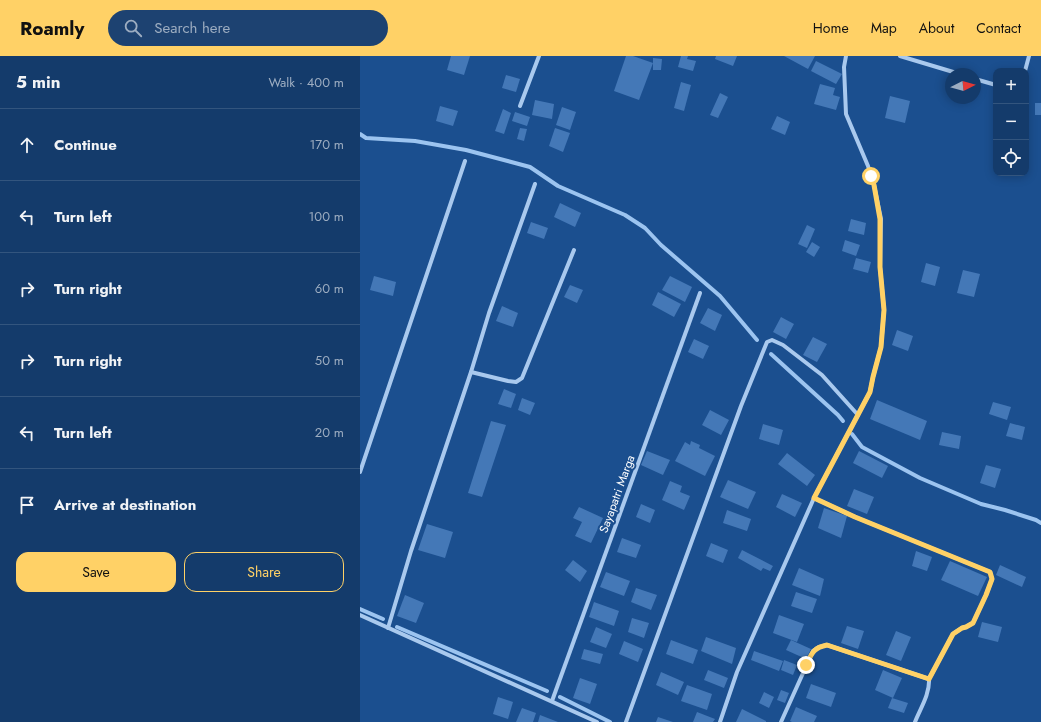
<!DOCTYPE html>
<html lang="en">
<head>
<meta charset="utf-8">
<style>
	body { margin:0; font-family:Jost,sans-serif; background:#1d4271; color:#f1f3f6 }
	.controls { position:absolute; right:12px; top:12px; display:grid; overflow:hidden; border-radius:8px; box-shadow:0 2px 10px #0003 }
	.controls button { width:36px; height:36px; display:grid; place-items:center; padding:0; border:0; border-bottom:1px solid #33557e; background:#143b6b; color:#f1f3f6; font:20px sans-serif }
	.compass { position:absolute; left:585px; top:12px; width:36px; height:36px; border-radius:50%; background:#143b6b; box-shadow:0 2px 10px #0003; rotate:84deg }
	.stop { position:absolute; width:12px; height:12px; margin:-9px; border:3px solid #ffd166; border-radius:50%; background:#fff }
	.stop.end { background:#ffd166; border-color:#fff; box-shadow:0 1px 4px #0008 }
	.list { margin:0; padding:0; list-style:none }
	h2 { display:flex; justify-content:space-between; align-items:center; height:52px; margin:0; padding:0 16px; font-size:17px }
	h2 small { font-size:13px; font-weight:400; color:#9dadc1 }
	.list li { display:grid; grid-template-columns:26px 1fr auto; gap:12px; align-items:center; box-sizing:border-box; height:72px; padding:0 16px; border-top:1px solid #33557e }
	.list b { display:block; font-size:15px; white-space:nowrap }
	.list em { font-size:13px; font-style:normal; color:#9dadc1 }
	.actions { display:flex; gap:8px; padding:12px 16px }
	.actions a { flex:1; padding:9px 0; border:1px solid #ffd166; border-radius:12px; text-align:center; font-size:14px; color:#ffd166 }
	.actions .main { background:#ffd166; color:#111 }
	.icon { flex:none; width:22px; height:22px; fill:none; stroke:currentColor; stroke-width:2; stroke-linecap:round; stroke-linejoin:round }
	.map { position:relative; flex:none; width:681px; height:666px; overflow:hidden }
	header { display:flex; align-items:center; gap:24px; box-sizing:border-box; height:56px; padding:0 20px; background:#ffd166; color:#111 }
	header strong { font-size:19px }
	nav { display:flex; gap:22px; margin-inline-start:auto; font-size:14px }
	.search { width:280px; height:36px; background:#1d4271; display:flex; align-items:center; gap:10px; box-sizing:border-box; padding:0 14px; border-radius:22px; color:#9dadc1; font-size:15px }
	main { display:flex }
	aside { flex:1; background:#143b6b }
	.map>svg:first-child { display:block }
</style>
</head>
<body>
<header>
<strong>Roamly</strong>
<div class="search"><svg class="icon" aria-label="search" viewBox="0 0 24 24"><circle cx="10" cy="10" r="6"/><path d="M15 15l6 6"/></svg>Search here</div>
<nav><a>Home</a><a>Map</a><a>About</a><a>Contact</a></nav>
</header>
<main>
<aside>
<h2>5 min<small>Walk · 400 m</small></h2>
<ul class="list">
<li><svg class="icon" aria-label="ahead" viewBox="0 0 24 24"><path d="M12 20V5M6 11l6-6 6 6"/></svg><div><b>Continue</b></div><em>170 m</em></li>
<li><svg class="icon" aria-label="left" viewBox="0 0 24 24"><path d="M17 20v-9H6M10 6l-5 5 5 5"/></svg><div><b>Turn left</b></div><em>100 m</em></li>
<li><svg class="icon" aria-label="right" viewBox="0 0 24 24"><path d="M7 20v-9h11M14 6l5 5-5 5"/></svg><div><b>Turn right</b></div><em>60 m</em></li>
<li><svg class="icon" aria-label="right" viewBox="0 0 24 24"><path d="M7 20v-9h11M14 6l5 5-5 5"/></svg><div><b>Turn right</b></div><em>50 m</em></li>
<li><svg class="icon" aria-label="left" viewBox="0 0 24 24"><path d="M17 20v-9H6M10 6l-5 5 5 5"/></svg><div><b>Turn left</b></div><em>20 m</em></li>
<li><svg class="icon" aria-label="arrive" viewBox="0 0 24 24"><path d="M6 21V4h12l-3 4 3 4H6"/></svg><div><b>Arrive at destination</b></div></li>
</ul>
<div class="actions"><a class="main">Save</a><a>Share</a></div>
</aside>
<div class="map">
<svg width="681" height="666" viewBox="0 0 681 666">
	<rect width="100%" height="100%" fill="#1b4f8f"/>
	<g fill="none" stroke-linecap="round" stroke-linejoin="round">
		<g stroke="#9cc4f0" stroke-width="4">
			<polyline points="0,78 6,82 55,85 106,94 170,111 198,130 265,159 285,172 301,189 360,240 397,284"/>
			<polyline points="411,298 478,359 483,365"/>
			<polyline points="492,378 502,391 560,422 621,448 645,454 676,464 681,467"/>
			<polyline points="0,553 23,563"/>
			<polyline points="37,571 187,635"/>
			<polyline points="200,641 250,666"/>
		</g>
	</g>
	<g fill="#4478b7">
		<polygon points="91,0 110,0 104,19 87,14"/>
		<polygon points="266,0 273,0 293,7 279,44 254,35"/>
		<polygon points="321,0 328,0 327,3 336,5 333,15 318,11"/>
		<polygon points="356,0 377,0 373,10 355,3"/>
		<polygon points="424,0 455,0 448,13"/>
		<polygon points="293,2 302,3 301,14 293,14"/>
		<polygon points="456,5 482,18 476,28 451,15"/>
		<polygon points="146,19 160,23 156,36 142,32"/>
		<polygon points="321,26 331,29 324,55 314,52"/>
		<polygon points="460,28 475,32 473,39 480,41 476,54 454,48"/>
		<polygon points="360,37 368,41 358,62 350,59"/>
		<polygon points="530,40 550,45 545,67 525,62"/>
		<polygon points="175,44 194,48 192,63 172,59"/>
		<rect x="675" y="47" width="6" height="12"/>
		<polygon points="80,50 98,55 93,70 76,65"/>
		<polygon points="202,51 216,56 210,74 196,69"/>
		<polygon points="143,53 151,57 144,78 135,75"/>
		<polygon points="155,56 170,61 167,70 152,65"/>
		<polygon points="417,60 430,66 425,79 411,73"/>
		<polygon points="160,72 167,73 164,85 157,83"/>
		<polygon points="195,72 210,77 203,96 189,90"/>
		<polygon points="200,147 221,157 215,171 194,161"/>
		<polygon points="491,163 506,167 504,179 488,175"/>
		<polygon points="171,166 188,172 184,183 167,177"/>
		<polygon points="447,169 455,173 447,192 438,188"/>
		<polygon points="485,184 500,189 496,200 482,195"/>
		<polygon points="452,186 460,191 454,201 446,196"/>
		<polygon points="496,202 511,206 508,217 493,213"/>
		<polygon points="566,207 580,211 575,230 561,226"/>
		<polygon points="603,214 620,218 614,241 597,237"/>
		<polygon points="14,220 36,226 33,240 10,234"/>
		<polygon points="310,220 332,231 325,246 302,234"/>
		<polygon points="210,229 223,234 217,247 204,241"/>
		<polygon points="298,236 321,248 314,261 292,249"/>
		<polygon points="142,250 158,257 153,271 136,265"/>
		<polygon points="348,252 362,259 355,275 340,267"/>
		<polygon points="421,261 434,268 426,283 413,276"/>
		<polygon points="537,274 553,280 548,295 532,289"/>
		<polygon points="453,281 467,288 457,306 443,299"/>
		<polygon points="334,283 349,290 343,303 328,296"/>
		<polygon points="144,333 156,338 151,352 138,348"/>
		<polygon points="162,342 175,347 170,359 158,354"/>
		<polygon points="517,344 567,365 560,384 510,363"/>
		<polygon points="633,346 651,351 647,364 629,358"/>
		<polygon points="350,354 369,364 361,379 342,369"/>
		<polygon points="131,365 146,369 122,441 108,437"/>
		<polygon points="650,367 665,371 662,384 646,380"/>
		<polygon points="403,368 423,374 419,389 399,383"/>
		<polygon points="582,376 601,380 599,393 579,389"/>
		<polygon points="331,385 340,389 339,392 355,400 345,420 315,405 325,386 330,389"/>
		<polygon points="287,395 310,404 303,419 281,409"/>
		<polygon points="499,395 528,410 522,422 493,407"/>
		<polygon points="427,397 455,419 447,430 418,408"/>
		<polygon points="626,409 641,413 635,432 620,427"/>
		<polygon points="368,424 396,436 388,453 360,441"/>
		<polygon points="310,425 322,430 320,436 330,440 324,454 302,444"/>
		<polygon points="494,433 514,441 507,458 487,450"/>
		<polygon points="422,438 442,447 435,461 416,451"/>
		<polygon points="281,448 295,454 290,467 276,461"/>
		<polygon points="219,451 243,462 231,487 215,480 222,466 213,462"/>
		<polygon points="464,452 487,460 481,482 458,472"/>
		<polygon points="367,454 391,463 387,475 363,467"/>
		<polygon points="67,468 93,476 85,502 58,494"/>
		<polygon points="262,482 281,489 276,502 257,496"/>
		<polygon points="351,487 368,494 363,507 346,500"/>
		<polygon points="382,494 413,510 410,515 403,512 401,515 378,502"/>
		<polygon points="556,495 572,501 567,515 552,510"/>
		<polygon points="213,504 227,515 220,526 205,514"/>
		<polygon points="590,505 627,521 618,540 581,524"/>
		<polygon points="640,509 666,521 662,531 636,519"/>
		<polygon points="439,512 464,523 460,540 432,529"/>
		<polygon points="246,516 270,525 264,540 240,531"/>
		<polygon points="276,532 297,539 291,554 271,546"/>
		<polygon points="436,536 457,543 452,557 431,550"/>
		<polygon points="45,539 64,547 56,567 37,560"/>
		<polygon points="234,546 259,555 254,570 229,561"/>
		<polygon points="419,559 444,568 437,586 413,577"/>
		<polygon points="272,562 289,567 284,582 268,576"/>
		<polygon points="622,566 642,571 638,586 618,581"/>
		<polygon points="487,570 504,575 498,593 481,587"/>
		<polygon points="236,571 252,578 246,592 230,586"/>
		<polygon points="536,575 551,581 541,605 526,599"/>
		<polygon points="346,581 376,592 372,608 341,595"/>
		<polygon points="311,584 338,594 333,608 306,598"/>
		<polygon points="431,584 451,593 446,603 426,594"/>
		<polygon points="264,585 283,593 278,606 259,598"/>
		<polygon points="224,593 243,598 240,608 221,603"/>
		<polygon points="394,595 423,605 419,615 391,604"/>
		<polygon points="424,604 437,609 433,619 421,614"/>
		<polygon points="348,614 368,622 364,632 344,624"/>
		<polygon points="523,614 542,622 533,642 515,634"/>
		<polygon points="301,616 324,626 318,639 296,629"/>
		<polygon points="220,622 237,628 230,648 213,642"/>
		<polygon points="451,628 476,637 471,651 446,642"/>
		<polygon points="327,629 352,638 347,654 321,645"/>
		<polygon points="421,634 429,637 425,647 417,644"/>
		<polygon points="404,636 414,641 409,652 399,647"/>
		<polygon points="138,641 153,646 148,663 133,658"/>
		<polygon points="532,642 548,647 544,657 528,652"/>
		<polygon points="436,651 457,660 454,666 432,666 430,665"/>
		<polygon points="162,652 176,657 173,666 156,666"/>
		<polygon points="382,653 406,665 406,666 376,666"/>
		<polygon points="337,656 355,663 353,666 333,666"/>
		<polygon points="180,659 198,666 178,666"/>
		<polygon points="298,661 313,666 296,666"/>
	</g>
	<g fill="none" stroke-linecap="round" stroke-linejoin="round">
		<g stroke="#a9c9ee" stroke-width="4">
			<polyline points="540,0 600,18"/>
			<polyline points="665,15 669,0"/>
			<polyline points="615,23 636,29"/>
			<polyline points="160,50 179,0"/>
			<polyline points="111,316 148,325 156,326 162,322 214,194"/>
			<polyline points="0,416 105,105"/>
			<polyline points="454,442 495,461 630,516 632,523 626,539 613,567 606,571 602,572 593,578 569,623"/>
			<polyline points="0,559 237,666"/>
			<polyline points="28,572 51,495 111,316 129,257 175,128"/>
			<polyline points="192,645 340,237"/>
			<polyline points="266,666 381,350 407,286 412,284 423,289 462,319 498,359"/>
			<polyline points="360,666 377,616 454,442 510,336 513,321 521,291 524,254 520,211 521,163 514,129 508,110 486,58 484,11 486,0"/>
			<path d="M421,666L453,595L459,591L467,589L569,623C570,638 560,653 555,666"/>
		</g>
	</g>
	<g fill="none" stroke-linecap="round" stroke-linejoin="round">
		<path stroke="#ffd166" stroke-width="5" d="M446,609C452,597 453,592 467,589L569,623L593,578L602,572L606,571L613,567L626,539L632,523L630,516L495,461L454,442L510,336L513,321L521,291L524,254L520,211V163L514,129L511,120"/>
	</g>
	<g text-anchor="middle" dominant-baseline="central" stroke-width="4" stroke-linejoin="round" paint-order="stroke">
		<g font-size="12" fill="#fff" stroke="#1b4f8f">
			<text transform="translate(257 438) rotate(-70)">Sayapatri Marga</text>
		</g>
	</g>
</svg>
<div class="controls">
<button>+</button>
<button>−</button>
<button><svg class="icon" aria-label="locate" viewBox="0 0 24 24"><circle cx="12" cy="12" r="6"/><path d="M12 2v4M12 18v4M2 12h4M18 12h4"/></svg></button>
</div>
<svg class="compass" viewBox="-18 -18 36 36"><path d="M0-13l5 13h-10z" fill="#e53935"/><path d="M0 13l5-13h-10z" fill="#9dadc1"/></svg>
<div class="stop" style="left:511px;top:120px"></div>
<div class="stop end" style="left:446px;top:609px"></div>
</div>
</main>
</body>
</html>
